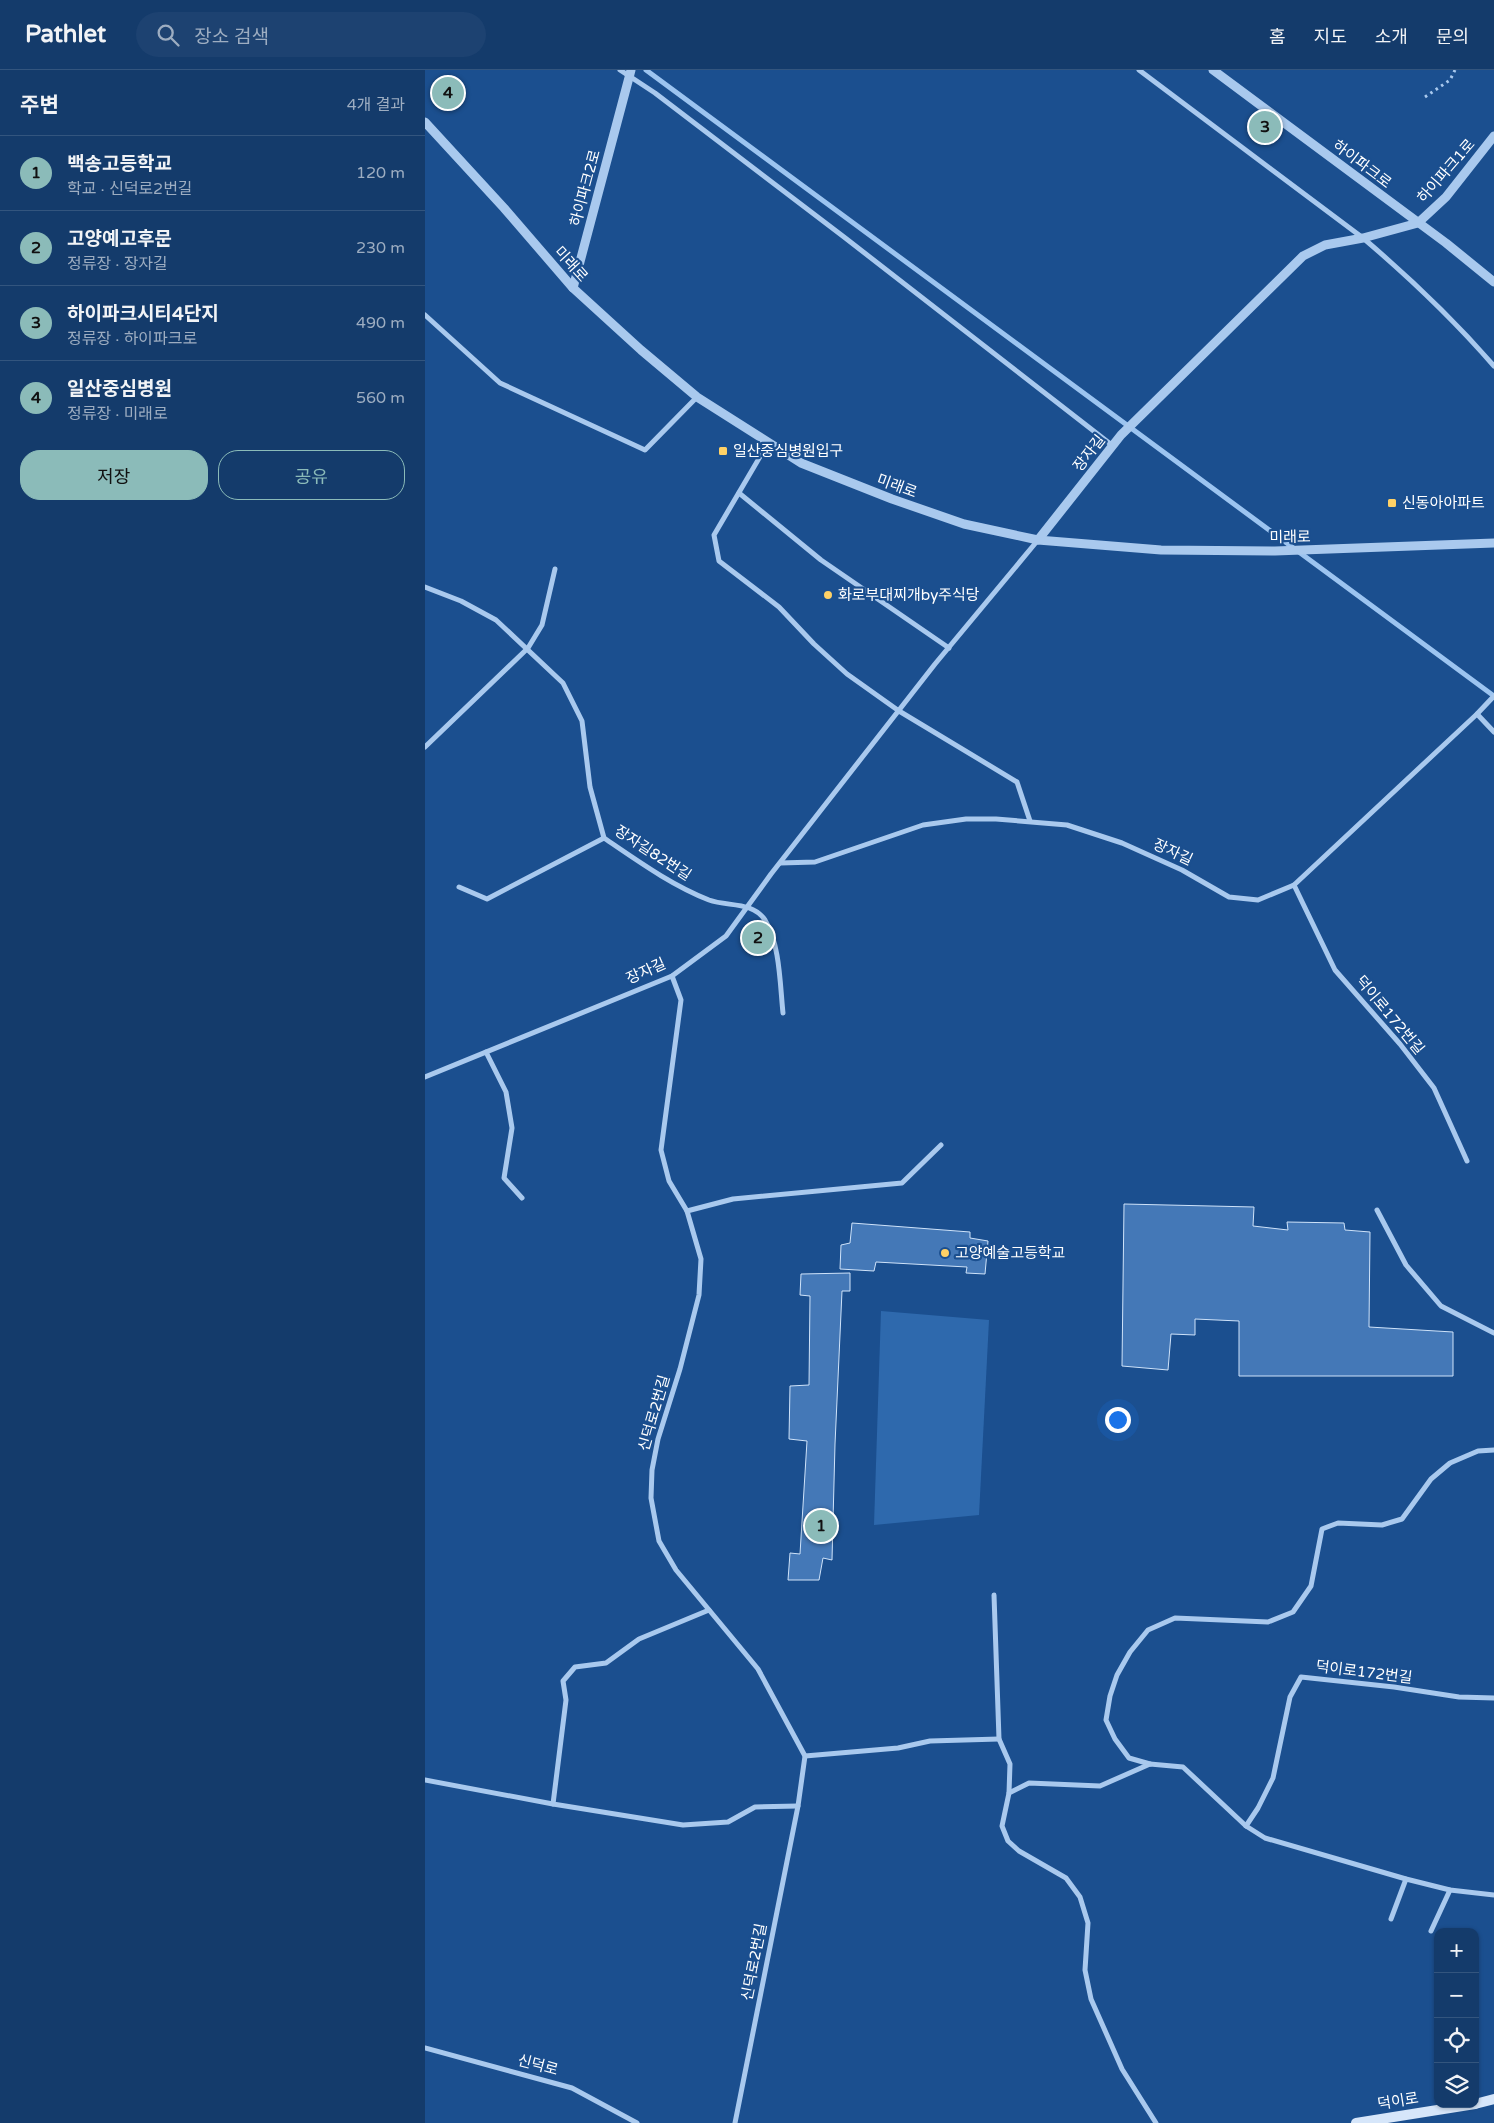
<!DOCTYPE html>
<html lang="ko">
<head>
<meta charset="utf-8">
<style>
	body { margin:0; font-family:"Varela Round","Noto Sans KR",sans-serif; background:#1d4271; color:#f1f3f6 }
	.controls { position:absolute; right:15px; bottom:15px; display:grid; overflow:hidden; border-radius:10px; box-shadow:0 1px 4px #0004 }
	.controls button { width:45px; height:45px; display:grid; place-items:center; padding:0; border:0; border-bottom:1px solid #33557e; background:#143b6b; color:#f1f3f6; font:25px sans-serif }
	.you { position:absolute; left:692px; top:1349px; width:18px; height:18px; margin:-12px; border:4px solid #fff; border-radius:50%; background:#1a73e8; box-shadow:0 0 0 8px #1a73e833 }
	.badge { display:grid; place-items:center; width:32px; height:32px; border-radius:50%; background:#8bbbb9; color:#111; font-size:16px; font-weight:700 }
	.pin { position:absolute; translate:-50% -50%; border:2px solid #fff; box-shadow:0 1px 5px #0006 }
	.list { margin:0; padding:0; list-style:none }
	h2 { display:flex; justify-content:space-between; align-items:center; height:65px; margin:0; padding:0 20px; font-size:21px }
	h2 small { font-size:16px; font-weight:400; color:#9dadc1 }
	.list li { display:grid; grid-template-columns:32px 1fr auto; gap:15px; align-items:center; box-sizing:border-box; height:75px; padding:0 20px; border-top:1px solid #33557e }
	.list b { display:block; font-size:19px; white-space:nowrap }
	.list p { margin:0; font-size:16px; white-space:nowrap; color:#9dadc1 }
	.list em { font-size:16px; font-style:normal; color:#9dadc1 }
	.actions { display:flex; gap:10px; padding:15px 20px }
	.actions a { flex:1; padding:11px 0; border:1px solid #8bbbb9; border-radius:20px; text-align:center; font-size:18px; color:#8bbbb9 }
	.actions .main { background:#8bbbb9; color:#111 }
	.icon { flex:none; width:28px; height:28px; fill:none; stroke:currentColor; stroke-width:2; stroke-linecap:round; stroke-linejoin:round }
	.map { position:relative; flex:none; width:1069px; height:2053px; overflow:hidden }
	header { display:flex; align-items:center; gap:30px; box-sizing:border-box; height:70px; padding:0 25px; background:#143b6b; border-bottom:1px solid #33557e }
	header strong { font-size:24px }
	nav { display:flex; gap:28px; margin-inline-start:auto; font-size:18px }
	.search { width:350px; height:45px; background:#1d4271; display:flex; align-items:center; gap:12px; box-sizing:border-box; padding:0 18px; border-radius:28px; color:#9dadc1; font-size:19px }
	main { display:flex }
	aside { flex:1; background:#143b6b }
	.map>svg:first-child { display:block }
</style>
</head>
<body>
<header>
<strong>Pathlet</strong>
<div class="search"><svg class="icon" aria-label="search" viewBox="0 0 24 24"><circle cx="10" cy="10" r="6"/><path d="M15 15l6 6"/></svg>장소 검색</div>
<nav><a>홈</a><a>지도</a><a>소개</a><a>문의</a></nav>
</header>
<main>
<aside>
<h2>주변<small>4개 결과</small></h2>
<ul class="list">
<li><span class="badge">1</span><div><b>백송고등학교</b><p>학교 · 신덕로2번길</p></div><em>120 m</em></li>
<li><span class="badge">2</span><div><b>고양예고후문</b><p>정류장 · 장자길</p></div><em>230 m</em></li>
<li><span class="badge">3</span><div><b>하이파크시티4단지</b><p>정류장 · 하이파크로</p></div><em>490 m</em></li>
<li><span class="badge">4</span><div><b>일산중심병원</b><p>정류장 · 미래로</p></div><em>560 m</em></li>
</ul>
<div class="actions"><a class="main">저장</a><a>공유</a></div>
</aside>
<div class="map">
<svg width="1069" height="2053" viewBox="0 0 1069 2053">
	<rect width="100%" height="100%" fill="#1b4f8f"/>
	<polygon fill="#2e69ad" points="456,1241 564,1250 554,1445 449,1455"/>
	<g fill="none" stroke-linecap="round" stroke-linejoin="round">
		<polyline stroke="#9cc4f0" stroke-width="5" points="221,0 1069,626"/>
	</g>
	<g fill="#4478b7" stroke="#cfe3fa">
		<polygon points="699,1134 829,1137 828,1156 863,1160 862,1152 919,1153 920,1160 945,1162 944,1257 1028,1262 1028,1306 814,1306 814,1251 770,1249 770,1265 746,1264 743,1300 697,1296"/>
		<polygon points="427,1153 545,1162 545,1168 563,1171 560,1204 541,1203 542,1197 451,1192 449,1201 415,1199 416,1175 425,1173"/>
		<polygon points="425,1203 425,1221 417,1221 410,1374 407,1490 398,1488 394,1510 363,1510 365,1483 375,1484 382,1371 364,1369 365,1316 384,1315 385,1226 375,1225 376,1204"/>
	</g>
	<g fill="none" stroke-linecap="round" stroke-linejoin="round">
		<polyline stroke="#a9c9ee" stroke-width="3" stroke-dasharray="2.5 4" stroke-linecap="butt" points="1000,27 1025,10 1030,0"/>
		<g stroke="#a9c9ee" stroke-width="5">
			<polyline points="195,0 230,23 419,167 688,376"/>
			<path d="M714,0L938,168C985,208 1029,250 1069,296"/>
			<polyline points="0,245 75,313 220,380 272,327"/>
			<polyline points="343,373 289,465 294,491 354,537 389,574 422,604 474,641 592,712 605,751"/>
			<polyline points="314,423 396,490 524,578"/>
			<path d="M0,517L36,531L71,550L138,613L157,651L165,717L179,768C213,791 246,815 284,830C303,837 327,831 340,850C355,874 355,915 358,943"/>
			<polyline points="1052,644 1069,662"/>
			<polyline points="0,677 103,578 117,555 130,499"/>
			<polyline points="355,793 390,792 498,755 541,749 571,749 642,755 697,773 757,800 804,827 833,830 869,815 1052,644 1069,626"/>
			<polyline points="869,815 910,900 975,974 1009,1018 1042,1091"/>
			<polyline points="34,817 62,829 179,768"/>
			<polyline points="247,906 256,930 236,1080 244,1111 262,1141 276,1189 274,1225 255,1299 233,1369 227,1400 226,1428 234,1471 251,1500 333,1599 380,1686 373,1736 310,2053"/>
			<polyline points="61,982 81,1022 87,1058 79,1108 97,1128"/>
			<polyline points="0,1007 247,906 301,866 346,804 510,594 613,470"/>
			<polyline points="952,1140 981,1195 1016,1236 1069,1263"/>
			<polyline points="262,1141 308,1129 477,1113 516,1075"/>
			<polyline points="569,1525 574,1669 585,1694 584,1723"/>
			<polyline points="380,1686 473,1678 505,1671 574,1669"/>
			<polyline points="725,1694 704,1688 690,1669 681,1650 685,1626 692,1605 705,1582 723,1560 750,1548 843,1552 868,1542 886,1516 897,1459 913,1453 957,1455 977,1449 1006,1409 1025,1393 1053,1381 1069,1380"/>
			<polyline points="0,1710 128,1734 258,1755 303,1752 330,1737 373,1736"/>
			<polyline points="128,1734 141,1630 138,1611 150,1597 181,1593 214,1569 284,1540"/>
			<polyline points="821,1756 833,1738 848,1708 865,1627 876,1607 969,1617 1034,1627 1069,1628"/>
			<polyline points="966,1849 981,1809"/>
			<polyline points="1006,1861 1025,1820"/>
			<polyline points="0,1978 147,2018 212,2053"/>
			<polyline points="731,2053 697,1999 666,1929 660,1900 663,1853 655,1827 641,1808 594,1781 583,1771 577,1756 584,1723 604,1713 675,1716 725,1694 758,1697 821,1756 840,1768 981,1809 1025,1820 1069,1825"/>
		</g>
		<g stroke="#a9c9ee" stroke-width="9">
			<polyline points="788,0 1021,173 1069,212"/>
			<polyline points="0,52 79,138 148,218 216,280 272,327 376,393 467,429 539,454 613,470 736,480 850,481 1069,473"/>
			<polyline points="148,218 206,0"/>
			<polyline points="613,470 696,365 878,186 900,175 938,168 993,153 1021,127 1069,66"/>
		</g>
		<g stroke="#d6e6fa" stroke-width="10">
			<polyline points="1050,2034 1069,2029"/>
			<polyline points="931,2053 1050,2034"/>
		</g>
	</g>
	<g fill="#ffd166" stroke="#1b4f8f" stroke-width="2">
		<rect x="293" y="376" width="10" height="10" rx="2.5"/>
		<rect x="962" y="428" width="10" height="10" rx="2.5"/>
		<circle cx="403" cy="525" r="5"/>
		<circle cx="520" cy="1183" r="5"/>
	</g>
	<g text-anchor="middle" dominant-baseline="central" stroke-width="4.5" stroke-linejoin="round" paint-order="stroke">
		<g font-size="15" fill="#fff" stroke="#1b4f8f">
			<text transform="translate(937 94) rotate(37)">하이파크로</text>
			<text transform="translate(1021 101) rotate(-49)">하이파크1로</text>
			<text transform="translate(160 118) rotate(-75)">하이파크2로</text>
			<text transform="translate(146 194) rotate(48)">미래로</text>
			<text transform="translate(664 383) rotate(-52)">장자길</text>
			<text transform="translate(472 416) rotate(20)">미래로</text>
			<text transform="translate(865 467) rotate(-1)">미래로</text>
			<text transform="translate(748 782) rotate(25)">장자길</text>
			<text transform="translate(228 783) rotate(33)">장자길82번길</text>
			<text transform="translate(221 901) rotate(-24)">장자길</text>
			<text transform="translate(965 945) rotate(50)">덕이로172번길</text>
			<text transform="translate(229 1343) rotate(-74)">신덕로2번길</text>
			<text transform="translate(939 1602) rotate(7)">덕이로172번길</text>
			<text transform="translate(329 1892) rotate(-79)">신덕로2번길</text>
			<text transform="translate(113 1995) rotate(15)">신덕로</text>
			<text transform="translate(973 2031) rotate(-9)">덕이로</text>
		</g>
		<g font-size="15" fill="#fff" stroke="#1b4f8f" text-anchor="start">
			<text x="308" y="381">일산중심병원입구</text>
			<text x="977" y="433">신동아아파트</text>
			<text x="413" y="525">화로부대찌개by주식당</text>
			<text x="530" y="1183">고양예술고등학교</text>
		</g>
	</g>
</svg>
<div class="controls">
<button>+</button>
<button>−</button>
<button><svg class="icon" aria-label="locate" viewBox="0 0 24 24"><circle cx="12" cy="12" r="6"/><path d="M12 2v4M12 18v4M2 12h4M18 12h4"/></svg></button>
<button><svg class="icon" aria-label="layers" viewBox="0 0 24 24"><path d="M12 4l9 5-9 5-9-5zM3 14l9 5 9-5"/></svg></button>
</div>
<div class="you"></div>
<div class="pin badge" style="left:396px;top:1456px">1</div>
<div class="pin badge" style="left:333px;top:868px">2</div>
<div class="pin badge" style="left:840px;top:57px">3</div>
<div class="pin badge" style="left:23px;top:23px">4</div>
</div>
</main>
</body>
</html>
